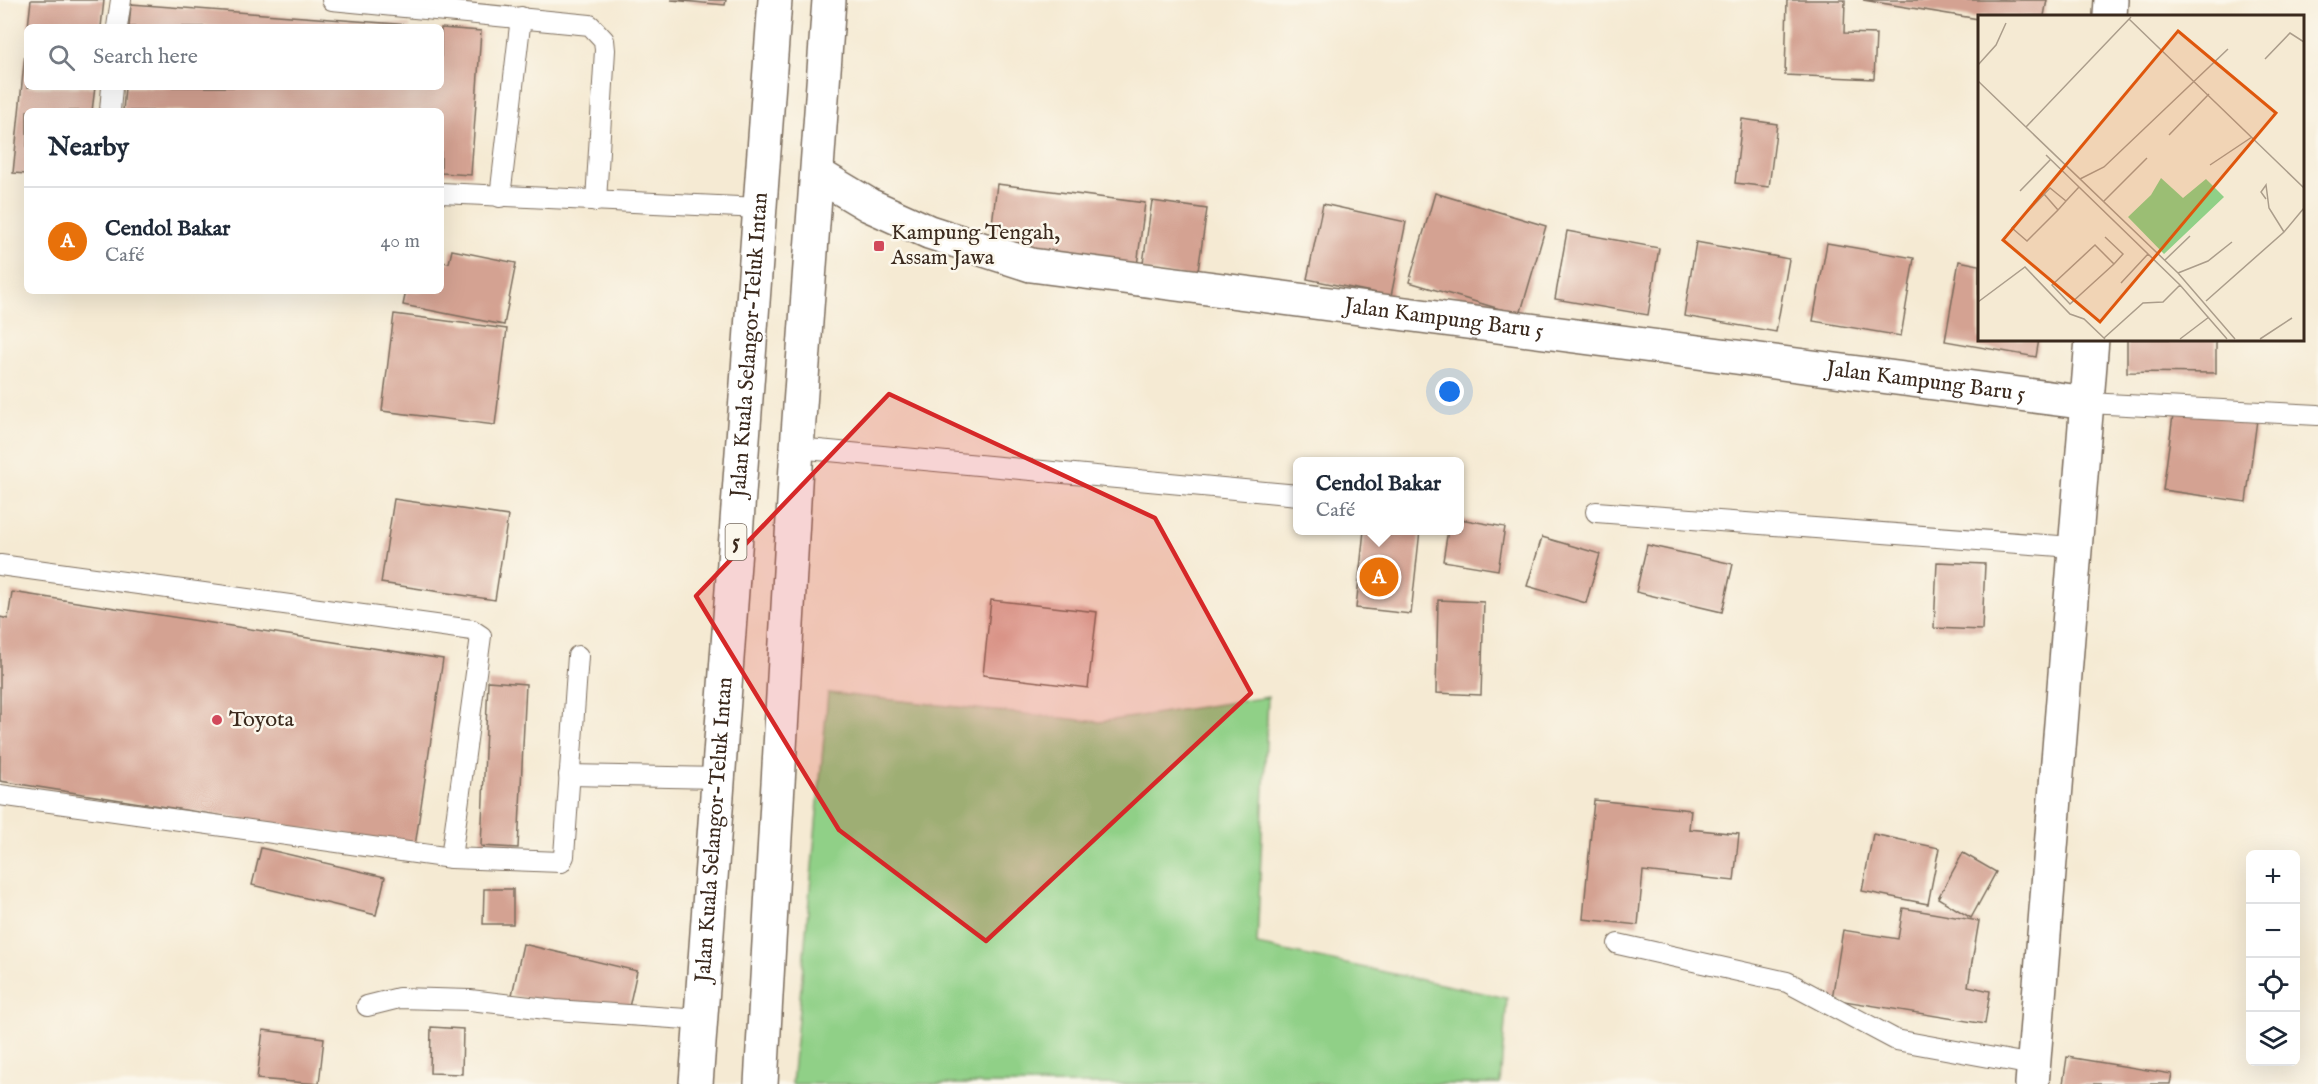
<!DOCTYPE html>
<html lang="en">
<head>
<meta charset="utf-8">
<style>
	body { margin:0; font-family:"IM FELL English",serif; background:#f6f6f7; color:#1f2937 }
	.controls { position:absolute; right:18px; bottom:18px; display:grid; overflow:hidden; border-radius:9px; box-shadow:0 6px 24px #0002 }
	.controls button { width:54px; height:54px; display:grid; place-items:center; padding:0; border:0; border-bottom:2px solid #e0e1e3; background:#fff; color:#1f2937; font:30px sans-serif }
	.you { position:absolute; left:1450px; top:392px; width:21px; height:21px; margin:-15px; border:4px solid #fff; border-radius:50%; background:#1a73e8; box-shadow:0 0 0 9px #1a73e833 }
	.badge { display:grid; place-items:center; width:39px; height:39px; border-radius:50%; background:#0f766e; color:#fff; font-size:20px; font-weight:700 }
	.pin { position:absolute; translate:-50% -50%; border:3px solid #fff; box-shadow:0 2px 6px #0006 }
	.popup { position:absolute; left:1293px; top:457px; width:171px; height:78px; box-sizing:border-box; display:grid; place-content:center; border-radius:9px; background:#fff; filter:drop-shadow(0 2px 4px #0005); font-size:20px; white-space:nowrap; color:#747a83 }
	.popup b { font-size:22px; color:#1f2937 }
	.popup::after { content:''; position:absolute; left:50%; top:100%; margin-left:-12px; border:12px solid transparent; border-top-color:#fff }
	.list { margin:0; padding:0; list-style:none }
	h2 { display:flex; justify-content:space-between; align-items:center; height:78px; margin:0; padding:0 24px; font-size:26px }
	h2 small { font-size:20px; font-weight:400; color:#747a83 }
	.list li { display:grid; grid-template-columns:39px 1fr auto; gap:18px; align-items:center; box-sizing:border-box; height:108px; padding:0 24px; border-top:2px solid #e0e1e3 }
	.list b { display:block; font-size:22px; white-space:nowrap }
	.list p { margin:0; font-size:20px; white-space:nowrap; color:#747a83 }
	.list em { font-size:20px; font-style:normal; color:#747a83 }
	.icon { flex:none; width:33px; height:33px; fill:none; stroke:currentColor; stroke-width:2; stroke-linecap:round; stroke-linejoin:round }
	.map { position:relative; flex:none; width:2318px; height:1084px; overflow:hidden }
	.search { position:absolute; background:#fff; box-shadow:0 6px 24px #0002; left:24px; top:24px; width:420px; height:66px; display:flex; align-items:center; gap:15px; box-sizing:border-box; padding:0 21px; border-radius:9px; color:#747a83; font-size:22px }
	.panel { position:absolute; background:#fff; box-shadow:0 6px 24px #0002; left:24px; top:108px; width:420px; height:186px; border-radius:9px }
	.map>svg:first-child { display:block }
</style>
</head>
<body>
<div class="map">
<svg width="2318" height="1084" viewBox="0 0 2318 1084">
	<rect width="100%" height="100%" fill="#fbf7ec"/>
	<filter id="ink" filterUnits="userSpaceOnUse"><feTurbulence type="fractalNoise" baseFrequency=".0167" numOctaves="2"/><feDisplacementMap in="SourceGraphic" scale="12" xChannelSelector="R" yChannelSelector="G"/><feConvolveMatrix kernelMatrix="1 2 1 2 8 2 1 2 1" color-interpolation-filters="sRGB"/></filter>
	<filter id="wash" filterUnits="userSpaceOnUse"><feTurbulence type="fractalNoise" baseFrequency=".008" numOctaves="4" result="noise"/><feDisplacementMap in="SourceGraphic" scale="24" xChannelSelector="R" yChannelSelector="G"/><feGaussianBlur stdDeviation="1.35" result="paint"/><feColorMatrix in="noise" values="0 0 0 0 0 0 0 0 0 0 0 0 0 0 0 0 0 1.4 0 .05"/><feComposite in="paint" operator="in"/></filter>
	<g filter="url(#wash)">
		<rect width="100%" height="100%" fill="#f5ead3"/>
		<polygon fill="#90d087" stroke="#667d52" stroke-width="1.5" points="828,693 1099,722 1268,697 1257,945 1507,998 1500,1084 792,1084"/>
		<g id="blocks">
			<g fill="#d4a292">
				<polygon points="31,0 104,0 101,27 28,27"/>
				<polygon points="671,0 726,0 725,5"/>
				<polygon points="1787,0 1845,0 1844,33 1876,34 1874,79 1785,75"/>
				<polygon points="1863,0 2047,0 2044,16 1979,16 1979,19"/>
				<polygon points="131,4 410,25 410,27 129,27"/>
				<polygon points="441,28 481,31 471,175 441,173 441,111 123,111 125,87 441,87"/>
				<polygon points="25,53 27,87 95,87 92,111 27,111 27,174 13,173"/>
				<polygon points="1742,119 1777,124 1769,187 1735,183"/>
				<polygon points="997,184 1145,203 1137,266 989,248"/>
				<polygon points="1435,193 1546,226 1520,315 1409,282"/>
				<polygon points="1152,201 1207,209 1197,278 1142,270"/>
				<polygon points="1323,204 1406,222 1391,296 1307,279"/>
				<polygon points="1567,231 1659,248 1648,315 1555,299"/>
				<polygon points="1696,242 1789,259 1776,332 1684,316"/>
				<polygon points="1827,243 1914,258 1901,336 1813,321"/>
				<polygon points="452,250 516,263 504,325 403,305 406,291 441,291 441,262 449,263"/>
				<polygon points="1959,261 1979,265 1979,339 2039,339 2036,357 1945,341"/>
				<polygon points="394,314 507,329 495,425 382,411"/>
				<polygon points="2127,339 2216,339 2216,373 2127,372"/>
				<polygon points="2174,408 2257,420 2246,502 2163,490"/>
				<polygon points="394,499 508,516 495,600 381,583"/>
				<polygon points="1460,519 1505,527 1498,570 1443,561 1448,530 1460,530"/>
				<polygon points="1364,530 1420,530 1411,614 1356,608"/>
				<polygon points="1542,537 1600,554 1586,603 1527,586"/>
				<polygon points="1647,545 1733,564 1722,612 1636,592"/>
				<polygon points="1937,562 1985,564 1982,630 1934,628"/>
				<polygon points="12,592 443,659 415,846 0,781 0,617 8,619"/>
				<polygon points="991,600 1097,612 1088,688 983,675"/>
				<polygon points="1438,600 1484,602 1481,695 1436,693"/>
				<polygon points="488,681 526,684 518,848 481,846"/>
				<polygon points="1594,800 1691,810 1689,829 1739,834 1734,881 1643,871 1638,925 1583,919"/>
				<polygon points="1873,834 1939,848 1928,904 1862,891"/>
				<polygon points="261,848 385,877 376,915 252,885"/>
				<polygon points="1963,853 1996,872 1971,918 1938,898"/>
				<polygon points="484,889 513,889 513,924 483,924"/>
				<polygon points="1903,908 1979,921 1968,986 1990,991 1985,1024 1832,999 1843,930 1898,939"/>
				<polygon points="523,944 637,971 626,1021 512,995"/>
				<polygon points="431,1027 463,1029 462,1074 430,1073"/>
				<polygon points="263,1030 324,1038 319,1084 257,1079"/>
				<polygon points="2067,1057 2172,1074 2170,1084 2063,1084"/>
			</g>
		</g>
	</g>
	<g filter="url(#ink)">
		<use href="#blocks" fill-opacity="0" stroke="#7c6d5d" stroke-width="1.5"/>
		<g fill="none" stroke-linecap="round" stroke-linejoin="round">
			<g stroke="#7c6d5d" stroke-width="22">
				<g id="lane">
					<polyline points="332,0 590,25 604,40 605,50 596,201"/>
					<polyline points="117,27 121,0"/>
					<polyline points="110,111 112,87"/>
					<polyline points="441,193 760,208"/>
					<polyline points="500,197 521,17"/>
					<polyline points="2088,403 2318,415"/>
					<polyline points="797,448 1298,495"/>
					<polyline points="1596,512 2073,547"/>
					<polyline points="0,565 472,630 481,636 451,858"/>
					<polyline points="569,775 719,778"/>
					<polyline points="0,795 451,858 561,862 564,856 578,656"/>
					<polyline points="1618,944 1787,982 1896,1040 2033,1065"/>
					<polyline points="367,1006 399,998 470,1000 555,1010 701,1020"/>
				</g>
			</g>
			<g stroke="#7c6d5d" stroke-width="36">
				<g id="street">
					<polyline points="2110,16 2111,0"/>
					<path id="s1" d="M817,174L869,205L929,232L1031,265L2088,403"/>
					<polyline points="2032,1084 2092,339"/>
				</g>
			</g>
			<g stroke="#7c6d5d" stroke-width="36">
				<g id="highway">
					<path id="s2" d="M696,1084L775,0"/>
					<polyline points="761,1084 797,448 829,0"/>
				</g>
			</g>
			<use href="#lane" stroke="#fff" stroke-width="20"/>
			<use href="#street" stroke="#fff" stroke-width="33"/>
			<use href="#highway" stroke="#fff" stroke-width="33"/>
		</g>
	</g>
	<path fill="#d62828" fill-opacity="0.2" stroke="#d62828" stroke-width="4.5" stroke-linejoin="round" d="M889,394L1155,518L1251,693L986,941L839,830L696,596Z"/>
	<g fill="#d1495b" stroke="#fbf7ec" stroke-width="2">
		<rect x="873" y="240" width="12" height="12" rx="3"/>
		<circle cx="217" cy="720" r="6"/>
	</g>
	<g text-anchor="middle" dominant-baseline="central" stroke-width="5" stroke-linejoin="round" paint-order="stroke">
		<rect fill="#fbf7ec" stroke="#75685c" stroke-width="1.5" x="725.5" y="524" width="21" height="36" rx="4.5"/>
		<g font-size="21" font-weight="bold" fill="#3b2a1e">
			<text x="736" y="542">5</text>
		</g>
		<g font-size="22" fill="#3b2a1e" stroke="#fbf7ec" text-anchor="start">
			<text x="891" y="233">Kampung Tengah,<tspan x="891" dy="25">Assam Jawa</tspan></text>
			<text x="229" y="720">Toyota</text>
		</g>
		<g font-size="22" fill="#3b2a1e" stroke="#fbf7ec">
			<text stroke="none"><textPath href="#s1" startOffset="650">Jalan Kampung Baru 5</textPath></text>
			<text stroke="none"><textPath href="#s2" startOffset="741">Jalan Kuala Selangor-Teluk Intan</textPath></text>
			<text stroke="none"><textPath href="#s1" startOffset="1136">Jalan Kampung Baru 5</textPath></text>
			<text stroke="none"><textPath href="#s2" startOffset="255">Jalan Kuala Selangor-Teluk Intan</textPath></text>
		</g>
	</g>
	<g transform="translate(1978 15)">
		<rect width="326" height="326" fill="#f5ead3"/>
		<path d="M183,163L205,183L228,164L246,182L186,239L150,202L173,180Z" fill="#90d087"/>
		<path fill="none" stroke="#ab9d8b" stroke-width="1.5" d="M151,4L326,173M287,44L312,18L326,27M0,50L18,30L28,8M0,66L200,258L257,324M48,112L153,2M191,120L231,79M68,140L202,270L249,324M232,150L274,122M102,164L126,152L250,34M42,176L73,144M66,179L80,195M288,184L283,177L288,170L291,193L306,217M88,186L72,173L34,213L49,226L80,195L88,186L101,172M125,187L169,143M127,222L145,239L136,249L92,289L74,270L117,230L136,249M187,245L212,221M200,258L230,246L254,227M143,268L170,239M228,286L306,217L326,193M0,287L47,252L92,299L106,304L127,324M126,323L165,288L185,287L202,270M202,324L231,302M282,324L314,303"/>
		<path fill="#df570d" fill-opacity="0.15" stroke="#df570d" stroke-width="3" d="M200,16L298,98L122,307L25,225Z"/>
		<rect width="326" height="326" fill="none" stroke="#3b2a1e" stroke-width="3"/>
	</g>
</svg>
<div class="controls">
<button>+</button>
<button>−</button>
<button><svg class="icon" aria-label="locate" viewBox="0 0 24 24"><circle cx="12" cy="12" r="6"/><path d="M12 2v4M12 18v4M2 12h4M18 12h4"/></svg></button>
<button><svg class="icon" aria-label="layers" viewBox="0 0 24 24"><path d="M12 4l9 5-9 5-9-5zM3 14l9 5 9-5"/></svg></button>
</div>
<div class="you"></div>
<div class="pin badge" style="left:1379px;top:577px;background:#e8710a">A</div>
<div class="popup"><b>Cendol Bakar</b>Café</div>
<div class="search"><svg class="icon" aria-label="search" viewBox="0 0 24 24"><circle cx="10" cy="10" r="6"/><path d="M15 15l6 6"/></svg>Search here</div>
<section class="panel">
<h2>Nearby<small></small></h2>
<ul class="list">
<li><span class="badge" style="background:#e8710a">A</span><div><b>Cendol Bakar</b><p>Café</p></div><em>40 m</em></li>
</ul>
</section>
</div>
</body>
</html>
